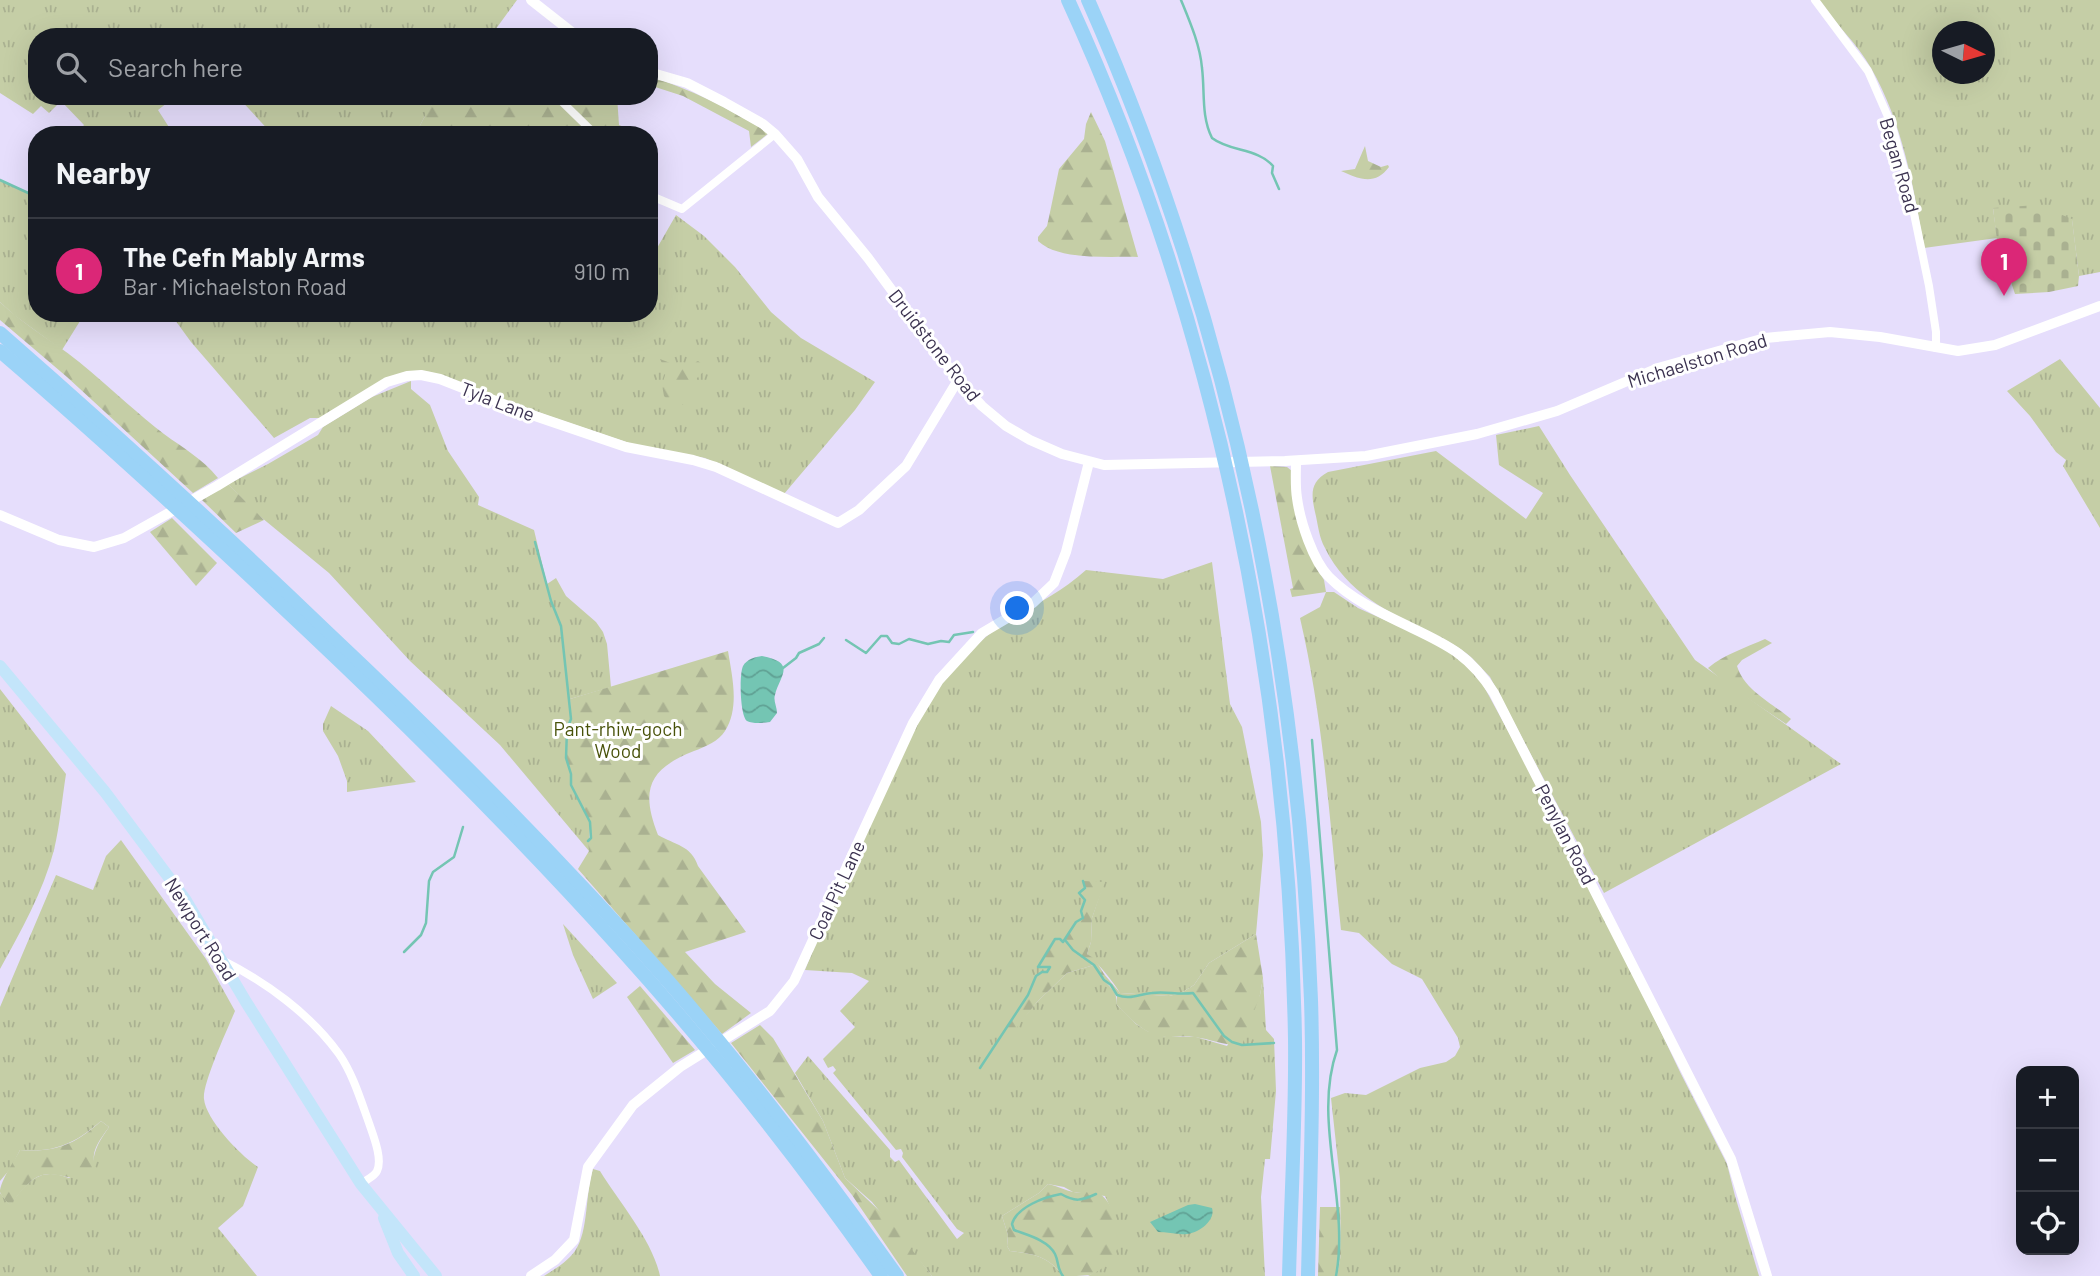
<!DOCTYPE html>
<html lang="en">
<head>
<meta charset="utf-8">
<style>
	body { margin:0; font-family:Barlow,sans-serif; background:#242831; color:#f1f3f6 }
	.controls { position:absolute; right:21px; bottom:21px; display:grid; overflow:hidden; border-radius:14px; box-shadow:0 7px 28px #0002 }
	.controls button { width:63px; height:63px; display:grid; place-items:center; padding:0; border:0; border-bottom:2px solid #363941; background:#171b24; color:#f1f3f6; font:35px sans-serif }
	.compass { position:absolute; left:1932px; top:21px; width:63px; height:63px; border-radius:50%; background:#171b24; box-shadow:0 7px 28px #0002; rotate:95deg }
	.you { position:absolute; left:1018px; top:609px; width:24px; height:24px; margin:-18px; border:5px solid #fff; border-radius:50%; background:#1a73e8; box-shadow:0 0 0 10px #1a73e833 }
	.badge { display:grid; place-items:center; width:46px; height:46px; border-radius:50%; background:#db2777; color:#fff; font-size:23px; font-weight:700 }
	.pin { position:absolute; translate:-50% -58px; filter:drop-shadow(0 2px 4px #0008) }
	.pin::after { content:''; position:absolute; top:37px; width:24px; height:21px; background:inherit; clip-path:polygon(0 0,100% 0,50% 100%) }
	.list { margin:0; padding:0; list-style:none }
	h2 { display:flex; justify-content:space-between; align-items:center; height:91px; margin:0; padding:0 28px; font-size:30px }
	h2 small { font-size:23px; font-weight:400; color:#9ea1a6 }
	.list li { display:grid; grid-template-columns:46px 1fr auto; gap:21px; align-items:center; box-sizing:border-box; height:105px; padding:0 28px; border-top:2px solid #363941 }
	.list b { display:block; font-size:26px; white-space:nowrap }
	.list p { margin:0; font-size:23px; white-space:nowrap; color:#9ea1a6 }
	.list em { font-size:23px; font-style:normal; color:#9ea1a6 }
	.icon { flex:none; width:38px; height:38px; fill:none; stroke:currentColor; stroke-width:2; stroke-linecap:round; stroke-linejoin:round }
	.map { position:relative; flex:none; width:2100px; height:1276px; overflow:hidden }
	.search { position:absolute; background:#171b24; box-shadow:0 7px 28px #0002; left:28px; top:28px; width:630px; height:77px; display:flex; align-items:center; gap:18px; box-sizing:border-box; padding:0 24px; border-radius:28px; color:#9ea1a6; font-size:26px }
	.panel { position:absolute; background:#171b24; box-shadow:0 7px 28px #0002; left:28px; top:126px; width:630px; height:196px; border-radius:28px }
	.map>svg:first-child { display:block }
</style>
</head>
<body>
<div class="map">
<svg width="2100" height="1276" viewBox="0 0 2100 1276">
	<defs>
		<pattern id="grass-tufts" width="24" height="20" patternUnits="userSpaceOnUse" patternTransform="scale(1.75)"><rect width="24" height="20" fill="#c5cea6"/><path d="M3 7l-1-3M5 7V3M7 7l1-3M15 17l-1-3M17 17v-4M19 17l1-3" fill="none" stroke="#aab191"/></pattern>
		<pattern id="forest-firs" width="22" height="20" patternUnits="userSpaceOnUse" patternTransform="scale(1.75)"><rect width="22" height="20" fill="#c5cea6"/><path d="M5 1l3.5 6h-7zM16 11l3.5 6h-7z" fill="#aab191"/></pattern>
		<pattern id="cemetery-stones" width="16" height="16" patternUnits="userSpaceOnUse" patternTransform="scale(1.75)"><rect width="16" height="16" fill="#c5cea6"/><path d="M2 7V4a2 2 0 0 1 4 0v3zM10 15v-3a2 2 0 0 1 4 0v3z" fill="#aab191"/></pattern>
		<pattern id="water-waves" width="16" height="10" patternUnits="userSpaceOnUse" patternTransform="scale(1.75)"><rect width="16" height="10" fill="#74c5b3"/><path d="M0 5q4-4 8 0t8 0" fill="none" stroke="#60a194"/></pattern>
	</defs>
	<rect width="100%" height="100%" fill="#e6defc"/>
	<g fill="url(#grass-tufts)" fill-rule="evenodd">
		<polygon points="0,0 517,0 490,37 37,37 37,96 176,96 158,110 174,135 76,135 84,125 61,101 49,113 41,106 33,114 0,93"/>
		<path d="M1819,0H2100V272L2079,276L2072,220L1993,208L1997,238L1924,248C1914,187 1902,122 1871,68C1857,43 1835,24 1819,0ZM1942,32H1984V74H1942Z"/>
		<polygon points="237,96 444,96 426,110 425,116 415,135 273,135"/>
		<polygon points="0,180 37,197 37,313 85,313 62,350 14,315 0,302"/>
		<polygon points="676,215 704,236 735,267 771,312 801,338 875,382 855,410 784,494 705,458 635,445 549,416 430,372 418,371 320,418 310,418 274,438 191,342 170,313 649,313 649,262"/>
		<polygon points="2060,359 2100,408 2100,528 2063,466 2066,460 2056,452 2030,416 2007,391"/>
		<polygon points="411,381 411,389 430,405 448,451 479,497 478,505 534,530 547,584 556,578 566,596 596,622 603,632 607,644 611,687 570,699 571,719 567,729 566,758 571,774 571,785 590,822 589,851 500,745 410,661 329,573 256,513 228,484 268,464 318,435 323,427 372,397"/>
		<path d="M1539,426L1570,475L1695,660L1841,764L1604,893L1490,677C1484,671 1478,664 1472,658C1460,647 1445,640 1431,633C1388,612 1347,593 1325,548C1319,538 1318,524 1315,512C1311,494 1310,482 1328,472L1436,451L1526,519L1543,493L1499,465L1496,435Z"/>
		<path d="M1212,562L1230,704L1242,727L1261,822L1263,855L1256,934L1209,963L1194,985L1181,993L1169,996L1120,993C1115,984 1095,959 1087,954L1091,942L1092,918L1104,882H1083C1088,894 1082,906 1083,918L1063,942L1054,939L1038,966L1050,967L1047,972L1036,976L1028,995L981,1068L1037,1002L1067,973L1094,965C1097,969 1100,976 1104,980C1112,989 1117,992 1117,1005L1136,1024L1147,1031L1166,1037H1196L1227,1046L1260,995L1263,978L1266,1030L1274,1039L1276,1091L1270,1159H1265L1261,1197L1265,1276H1088C1127,1255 1121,1231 1105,1196L1073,1192L1064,1187L1048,1184L1039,1193L1002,1216L1008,1235L1007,1246L1010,1251C1034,1254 1048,1256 1063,1276H932L872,1202L845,1178L823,1121L795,1073L808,1056L890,1150V1157L895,1162L899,1160L957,1239L964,1233L957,1229L902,1157L903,1153L901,1149L896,1150L833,1073L836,1070L833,1066L828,1068L823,1059L855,1027L840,1011L869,981L852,973L805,970C834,897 866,825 902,755C919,721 937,683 965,657C975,647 986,636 997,628C1028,607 1057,596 1086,570L1163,579Z"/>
		<path d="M1326,592H1334L1358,608L1425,638L1467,663L1482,683L1584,871L1681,1074L1727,1164L1735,1196L1759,1276H1337L1341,1254L1340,1180L1331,1098L1345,1093L1366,1095L1420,1068L1446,1062L1455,1056L1460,1047L1458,1038L1422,979L1392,964L1359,933L1341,930C1330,826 1324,721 1300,618L1320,607Z"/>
		<path d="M0,689L66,774C62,799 60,825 54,850C43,892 21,931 0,969Z"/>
		<polygon points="331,706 368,731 416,782 347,792 347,781 338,756 323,731 323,724"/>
		<path d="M121,840L206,959L235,1011C228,1028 202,1084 204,1099C206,1120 241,1156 258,1167L243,1206L218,1228L257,1276H0V1193L10,1205C27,1182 39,1166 69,1178L93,1164C94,1149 100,1140 109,1127L101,1121C76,1143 55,1153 20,1150L11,1168L0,1181V1007L56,875L93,890L106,856Z"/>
		<polygon points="563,924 617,983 593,999 573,955"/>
		<path d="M593,1169L600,1171C619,1202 653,1241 660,1276H544C555,1269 567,1262 575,1251C589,1231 585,1193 593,1169Z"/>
	</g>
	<g fill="url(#forest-firs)">
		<path d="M649,76C693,90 730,109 769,133L751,147L749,131L683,96L649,85Z"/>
		<polygon points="444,96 491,96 506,105 512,96 617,96 619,125 645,135 415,135 425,116 425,110"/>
		<path d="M1091,112L1105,141L1138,257C1110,256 1059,261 1038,241V237L1047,226L1049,217L1059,169L1084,139L1086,124Z"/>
		<path d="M1365,146L1368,161L1381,167L1388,165L1389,167C1375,186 1359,179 1341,171L1355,169Z"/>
		<path d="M0,302C27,328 62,346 90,371C115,392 138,414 164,434C183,448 203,459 218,478L193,493L67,377L0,320Z"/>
		<polygon points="660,359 683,368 698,361 707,368 695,380 694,397 684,405 672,404 664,396 662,385 666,372"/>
		<polygon points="1270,466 1287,467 1292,471 1314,563 1324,580 1326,592 1292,597 1290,589 1293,588"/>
		<polygon points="228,484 264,520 236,533 202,500"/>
		<polygon points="172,518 217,563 196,586 150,532"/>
		<path d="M1765,639L1772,643L1742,660L1737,666C1744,690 1772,703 1791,719L1786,724L1725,683L1708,668C1725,654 1745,648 1765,639Z"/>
		<path d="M728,651C732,676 740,707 725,731C719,741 705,747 694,751C649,769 640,789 658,835C675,845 691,845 698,866L746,932L685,952L715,984L751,1013L722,1034L578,869L589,851L588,841L591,838L590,822L571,785V774L566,758L567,729L571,719L570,699Z"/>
		<path d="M1083,881L1105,882L1092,918L1091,942L1087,954L1095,959L1104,974L1120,993L1169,996L1181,993L1194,985L1209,963L1256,934L1263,978L1260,995L1242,1045C1223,1046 1212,1039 1194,1037C1185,1036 1176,1037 1166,1037C1146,1036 1130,1019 1117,1005V995L1094,965L1067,973L1037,1002L984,1069L980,1068L1028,995L1036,976L1042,972H1047L1049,968L1038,967L1055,939L1063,942L1076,922L1083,918L1081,911L1084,900L1079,893L1085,888Z"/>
		<polygon points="640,986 695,1050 673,1063 627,997"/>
		<polygon points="760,1025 773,1038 823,1121 845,1178 890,1221 932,1276 907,1276 852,1195 731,1043"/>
		<path d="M101,1121L109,1127C100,1140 89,1152 96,1168L92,1181C45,1175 42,1161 10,1206C7,1201 1,1196 0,1192C0,1181 15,1160 20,1150C55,1153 76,1144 101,1121Z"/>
		<path d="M1048,1184C1062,1187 1078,1198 1091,1190C1112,1193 1122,1231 1117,1249C1114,1260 1101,1271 1090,1275C1082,1276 1071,1276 1063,1276C1048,1256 1034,1254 1010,1251L1007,1246L1008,1235L1002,1216L1039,1193Z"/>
		<polygon points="1320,1207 1340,1207 1341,1254 1337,1276 1318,1276"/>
	</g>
	<polygon fill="url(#cemetery-stones)" points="2038,205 2072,219 2079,276 2078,286 2049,292 2015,294 2006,267 2000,266 1993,208"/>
	<g fill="url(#water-waves)">
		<path d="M762,656C798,663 779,676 775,695C773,700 777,707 777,713L770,722C763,723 753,724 747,721C740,716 739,674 743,666C747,659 755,657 762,656Z"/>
		<path d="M1195,1204L1212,1208C1216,1220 1199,1233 1187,1234C1178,1235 1167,1232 1158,1232L1150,1222L1188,1205Z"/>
	</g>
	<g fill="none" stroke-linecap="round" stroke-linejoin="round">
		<g stroke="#74c5b3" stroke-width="2.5">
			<path d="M1181,0C1190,22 1200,45 1202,68C1205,92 1201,116 1212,138C1230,152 1258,148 1273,166L1272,173L1279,189"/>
			<polyline points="0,180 37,197"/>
			<polyline points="535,542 551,601 561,626 571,719 567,729 566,758 571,774 571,785 590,822 591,838 588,841"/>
			<polyline points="846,640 866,653 881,636 887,636 892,643 899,644 909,639 928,644 941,641 949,642 954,635 973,632"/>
			<polyline points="783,668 796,658 799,653 819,644 824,638"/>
			<path d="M1312,740L1337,1050C1312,1121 1350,1202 1336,1276"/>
			<path d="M1065,940L1073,950L1094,965L1104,980L1111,985L1117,995C1131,1000 1138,994 1152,993C1166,991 1177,995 1193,993L1224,1036L1232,1042L1242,1045L1274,1043"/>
			<polyline points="404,952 421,935 426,923 429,881 433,872 454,857 463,827"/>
			<polyline points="980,1068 1028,995 1036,976 1042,972 1047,972 1050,967 1038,967 1055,939 1060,939 1063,942 1076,922 1083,918 1081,911 1085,900 1079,893 1085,888 1083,881"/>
			<path d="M1063,1276C1057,1269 1059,1262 1055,1254C1048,1240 1027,1235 1014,1230L1012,1224C1017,1207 1044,1197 1061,1194C1075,1202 1081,1201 1096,1194"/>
		</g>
		<g stroke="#fff" stroke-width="8">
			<polyline points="1815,0 1868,71 1892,126 1907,180 1929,286 1936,332 1936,348"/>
			<polyline points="556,96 596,135"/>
			<polyline points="649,195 682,209 775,134"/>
			<path d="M222,960C266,982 310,1014 339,1054C353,1074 361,1101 369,1123C373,1135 383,1159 377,1171C375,1176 366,1180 361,1184"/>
		</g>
		<g stroke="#fff" stroke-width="10">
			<polyline points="531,0 578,37"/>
			<polyline points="649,72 687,83 724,102 763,124 775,134 797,159 818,197 868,258 958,380 982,406 1006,426 1030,440 1062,454 1104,465 1285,461 1366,456 1477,434 1557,411 1658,368 1765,338 1830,332 1880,337 1958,351 1995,345 2100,306"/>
			<path d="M1296,461C1296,473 1295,486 1297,498C1300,521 1313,561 1329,577C1352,600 1383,614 1412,628C1450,646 1470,656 1494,693L1731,1159L1767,1276"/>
			<polyline points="0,515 59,540 94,547 124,538 217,486 387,382 407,376 421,375 440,379 529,414 626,447 693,460 716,467 838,523 859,510 906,466 958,380"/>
			<polyline points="531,1276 555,1260 574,1240 588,1167 633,1105 680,1067 770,1011 794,981 913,723 939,680 982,633 1033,603 1054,583 1066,552 1089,462"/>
		</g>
		<g stroke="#c3e5fa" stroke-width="12">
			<polyline points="0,666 105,792 185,899 246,1002 361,1184 436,1276"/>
			<polyline points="384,1218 398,1253 414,1276"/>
		</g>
		<g stroke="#9bd3f7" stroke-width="14">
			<path d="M1068,0C1217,324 1289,684 1295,1039C1296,1118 1291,1197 1289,1276"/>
			<path d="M1088,0C1229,318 1298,653 1311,1000C1314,1092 1310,1184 1308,1276"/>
			<path d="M0,333C112,431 222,531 329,634C447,745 561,860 668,981C750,1075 825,1175 897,1276"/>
			<path d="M0,351C106,442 208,536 309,632C417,734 522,839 621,949C714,1052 801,1162 881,1276"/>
		</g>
	</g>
	<g text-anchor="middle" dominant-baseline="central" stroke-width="6" stroke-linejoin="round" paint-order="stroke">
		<g font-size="19" fill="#3b3250" stroke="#fff">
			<text transform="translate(1900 165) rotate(74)">Began Road</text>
			<text transform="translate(935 345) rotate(52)">Druidstone Road</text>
			<text transform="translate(1697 360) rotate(-17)">Michaelston Road</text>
			<text transform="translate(498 401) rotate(21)">Tyla Lane</text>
			<text transform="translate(1566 834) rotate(63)">Penylan Road</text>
			<text transform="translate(836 890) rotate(-65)">Coal Pit Lane</text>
			<text transform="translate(201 929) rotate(58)">Newport Road</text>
		</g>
		<g font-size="19" fill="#485209" stroke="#fff">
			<text x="618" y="728">Pant-rhiw-goch<tspan x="618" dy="22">Wood</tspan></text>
		</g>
	</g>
</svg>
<div class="controls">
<button>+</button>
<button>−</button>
<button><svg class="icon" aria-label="locate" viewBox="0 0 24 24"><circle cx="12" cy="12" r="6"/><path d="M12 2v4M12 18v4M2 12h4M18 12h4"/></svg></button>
</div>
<svg class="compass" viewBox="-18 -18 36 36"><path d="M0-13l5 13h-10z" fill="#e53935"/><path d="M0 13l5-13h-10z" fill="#9ea1a6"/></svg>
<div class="you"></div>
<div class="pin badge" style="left:2004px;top:296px">1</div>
<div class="search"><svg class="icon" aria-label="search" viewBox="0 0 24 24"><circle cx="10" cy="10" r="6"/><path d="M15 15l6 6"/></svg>Search here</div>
<section class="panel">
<h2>Nearby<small></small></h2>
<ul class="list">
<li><span class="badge">1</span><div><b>The Cefn Mably Arms</b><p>Bar · Michaelston Road</p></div><em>910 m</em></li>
</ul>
</section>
</div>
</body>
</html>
